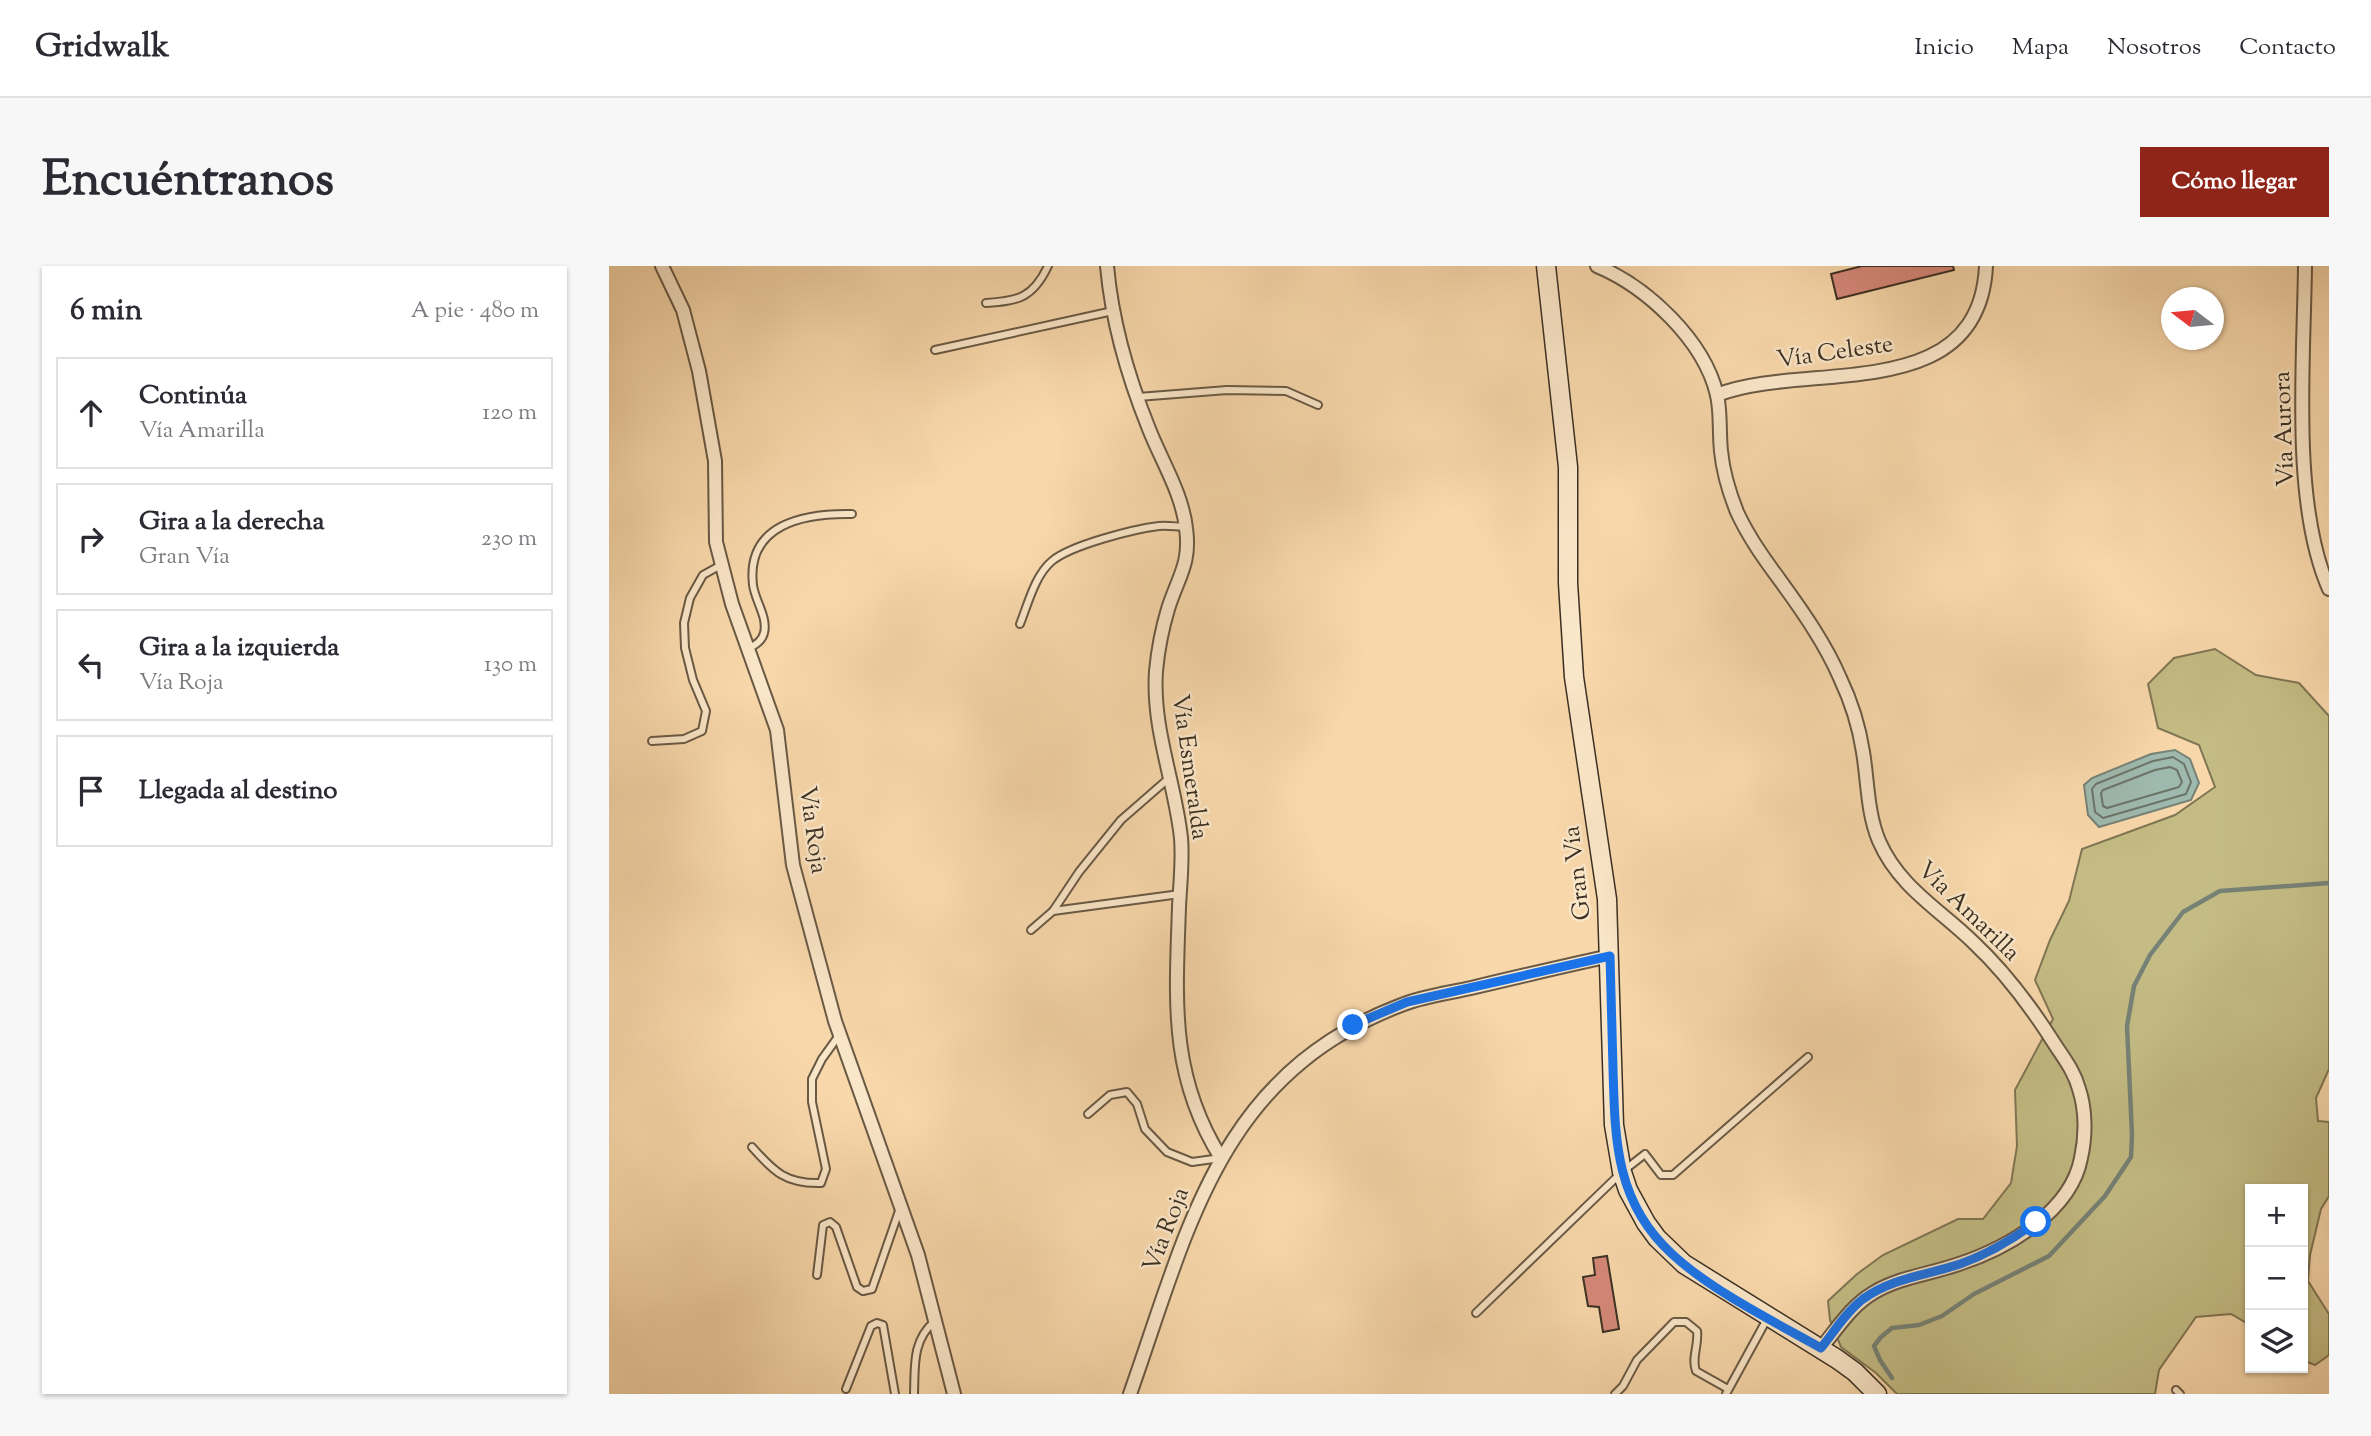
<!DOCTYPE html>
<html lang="es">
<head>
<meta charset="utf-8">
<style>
	body { margin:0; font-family:"Sorts Mill Goudy",serif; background:#f7f7f7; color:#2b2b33 }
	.controls { position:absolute; right:21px; bottom:21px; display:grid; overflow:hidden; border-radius:0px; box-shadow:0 2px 5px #0004 }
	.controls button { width:63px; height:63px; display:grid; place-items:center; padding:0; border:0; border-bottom:2px solid #e1e1e2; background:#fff; color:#2b2b33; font:35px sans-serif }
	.compass { position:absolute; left:1552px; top:21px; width:63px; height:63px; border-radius:50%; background:#fff; box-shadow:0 2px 5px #0004; rotate:286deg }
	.stop { position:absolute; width:21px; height:21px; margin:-16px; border:5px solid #1a73e8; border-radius:50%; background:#fff }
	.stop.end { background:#1a73e8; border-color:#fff; box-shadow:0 2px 7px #0008 }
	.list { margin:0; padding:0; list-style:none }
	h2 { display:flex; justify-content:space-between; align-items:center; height:91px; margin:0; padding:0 28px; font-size:30px }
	h2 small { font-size:23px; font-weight:400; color:#7c7c81 }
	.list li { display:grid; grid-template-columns:46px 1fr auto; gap:21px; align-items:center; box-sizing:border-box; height:112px; margin:0 14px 14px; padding:0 14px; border:2px solid #e1e1e2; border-radius:0px }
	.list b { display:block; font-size:26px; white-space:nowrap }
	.list p { margin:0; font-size:23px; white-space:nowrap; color:#7c7c81 }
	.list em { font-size:23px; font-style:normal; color:#7c7c81 }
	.icon { flex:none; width:38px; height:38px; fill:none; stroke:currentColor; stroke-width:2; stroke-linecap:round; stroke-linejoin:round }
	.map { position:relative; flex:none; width:1720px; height:1128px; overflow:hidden; border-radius:0px }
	header { display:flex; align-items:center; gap:42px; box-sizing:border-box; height:98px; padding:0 35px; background:#fff; border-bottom:2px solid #e1e1e2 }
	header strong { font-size:33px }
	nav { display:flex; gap:38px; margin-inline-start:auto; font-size:24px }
	.intro { display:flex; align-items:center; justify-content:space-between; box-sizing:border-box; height:168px; padding:0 42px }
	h1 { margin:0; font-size:49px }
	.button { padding:18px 32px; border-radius:0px; background:#8f2418; color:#fff; font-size:24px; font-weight:700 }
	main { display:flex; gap:42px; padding:0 42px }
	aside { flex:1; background:#fff; border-radius:0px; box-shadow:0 2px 5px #0004 }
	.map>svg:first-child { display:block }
</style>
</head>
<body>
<header>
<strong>Gridwalk</strong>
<nav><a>Inicio</a><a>Mapa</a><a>Nosotros</a><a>Contacto</a></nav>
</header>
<div class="intro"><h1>Encuéntranos</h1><a class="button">Cómo llegar</a></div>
<main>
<aside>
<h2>6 min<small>A pie · 480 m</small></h2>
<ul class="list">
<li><svg class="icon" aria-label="ahead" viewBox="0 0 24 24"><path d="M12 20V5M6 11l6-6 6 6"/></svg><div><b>Continúa</b><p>Vía Amarilla</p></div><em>120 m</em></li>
<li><svg class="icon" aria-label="right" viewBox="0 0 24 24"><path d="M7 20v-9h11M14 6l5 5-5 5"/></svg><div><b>Gira a la derecha</b><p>Gran Vía</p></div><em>230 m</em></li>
<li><svg class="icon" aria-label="left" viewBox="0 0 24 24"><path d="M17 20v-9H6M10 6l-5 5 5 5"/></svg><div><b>Gira a la izquierda</b><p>Vía Roja</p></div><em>130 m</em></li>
<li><svg class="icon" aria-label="arrive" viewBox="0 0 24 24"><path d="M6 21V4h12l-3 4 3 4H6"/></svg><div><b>Llegada al destino</b></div></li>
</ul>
</aside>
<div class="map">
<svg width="1720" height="1128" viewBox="0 0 1720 1128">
	<rect width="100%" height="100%" fill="#f8d8ab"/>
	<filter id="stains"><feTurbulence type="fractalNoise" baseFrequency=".00286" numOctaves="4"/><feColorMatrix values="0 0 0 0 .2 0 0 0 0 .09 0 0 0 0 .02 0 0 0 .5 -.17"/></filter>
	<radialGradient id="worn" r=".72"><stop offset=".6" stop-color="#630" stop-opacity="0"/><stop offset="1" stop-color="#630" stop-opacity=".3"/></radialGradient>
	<polygon fill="#c4bc84" stroke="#807654" stroke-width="2" points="1606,383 1647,409 1690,417 1720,450 1720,803 1707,832 1709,855 1720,856 1720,930 1712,943 1701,989 1699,1015 1720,1048 1720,1089 1706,1099 1694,1094 1694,923 1641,923 1641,1059 1622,1048 1587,1051 1550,1104 1546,1128 1288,1128 1267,1107 1232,1081 1221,1054 1219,1035 1248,1008 1274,989 1349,953 1374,953 1402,917 1408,880 1406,824 1444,753 1426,714 1441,674 1460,635 1473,583 1566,549 1606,521 1590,479 1549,462 1539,418 1565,392"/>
	<polygon fill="#9eb9ae" stroke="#768276" stroke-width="2" points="1566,484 1581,493 1590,517 1582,534 1490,561 1479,549 1475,519 1483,512 1542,488"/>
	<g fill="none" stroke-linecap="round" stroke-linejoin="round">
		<g stroke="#6c7468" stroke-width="2">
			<polygon points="1564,491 1575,498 1582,516 1577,528 1494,552 1486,546 1483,523 1487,518 1544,495"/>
			<polygon points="1561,501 1568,504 1573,516 1570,521 1498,542 1494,540 1492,527 1494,524 1546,504"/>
		</g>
		<polyline stroke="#768276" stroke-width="4.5" points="1283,1112 1271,1094 1265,1080 1272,1071 1283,1062 1310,1059 1333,1050 1365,1028 1440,990 1496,930 1522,891 1523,869 1518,760 1525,720 1541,689 1574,646 1611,625 1720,617"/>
	</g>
	<g fill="#d6887a" stroke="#3b3023" stroke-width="2">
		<polygon points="1253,0 1344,0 1345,4 1228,33 1222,8"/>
		<polygon points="998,990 1010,1063 994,1066 990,1041 979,1040 974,1011 986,1009 984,992"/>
	</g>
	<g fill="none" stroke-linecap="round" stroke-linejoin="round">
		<g stroke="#6a5a45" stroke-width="10">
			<g id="lane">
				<path d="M377,37C409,35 424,32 439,0"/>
				<polyline points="326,84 504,45"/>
				<polyline points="529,131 618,124 677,125 709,139"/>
				<path d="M411,358C419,338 426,309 443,295C462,279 525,263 550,260C559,259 568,261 577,261"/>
				<path d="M140,382C147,379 153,375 155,367C159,351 146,335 144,319C137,258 195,247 243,248"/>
				<polyline points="43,475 75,473 93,465 97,445 84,414 76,382 75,357 81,332 94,309 112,299"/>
				<polyline points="444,645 470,606 512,554 559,513"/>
				<polyline points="422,664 444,645 571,628"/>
				<polyline points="479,848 501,829 518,826 528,838 536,863 558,886 583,896 612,892"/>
				<path d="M143,881C165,906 177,918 212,917L217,903L203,836V813L213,793L231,768"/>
				<polyline points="208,1009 214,959 221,956 227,961 248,1021 254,1025 263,1023 291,942"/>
				<polyline points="867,1047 1013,906 1036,888 1052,909 1064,909 1199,791"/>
				<polyline points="237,1123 262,1060 268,1057 274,1059 286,1128"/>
				<polyline points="1567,1124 1571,1128"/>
				<path d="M305,1128C306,1100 303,1074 326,1055"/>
				<path d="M1006,1128L1014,1120L1028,1094L1065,1056H1077L1088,1065C1090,1079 1082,1092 1087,1105L1119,1123"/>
				<polyline points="1117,1128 1158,1053"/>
			</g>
		</g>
		<g stroke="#6a5a45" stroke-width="16">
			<g id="street">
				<polyline points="53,0 74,44 90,105 106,195 107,276 123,338 168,464 184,599 226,755 309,989 345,1128"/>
				<path d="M498,0C503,56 519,111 540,163C553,196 573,227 577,262C582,298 569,311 559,343C553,363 549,384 547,405C543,463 566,516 572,572C574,595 571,619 570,641C567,734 560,809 612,892"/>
				<path d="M988,0C1038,21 1095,74 1108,129C1112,147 1110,166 1112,185C1114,206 1120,226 1128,246C1140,272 1156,294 1173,317C1194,346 1217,379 1231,412C1242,435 1250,460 1254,486C1259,516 1258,546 1270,575C1290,621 1330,643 1364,676C1395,705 1420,738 1443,774C1453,790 1465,804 1470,823C1477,844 1477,870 1472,892C1462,946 1398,982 1350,998C1322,1008 1290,1011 1264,1027C1242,1040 1228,1063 1212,1082"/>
				<path d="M1696,0C1695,95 1682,237 1720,323"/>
				<path d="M1108,129C1196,94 1370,142 1377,0"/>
				<path d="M521,1128C580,961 610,807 795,738C816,730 840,727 862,722C908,711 955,700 1001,690"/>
			</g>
		</g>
		<g stroke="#3b3023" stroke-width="21">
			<polyline id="secondary" points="937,0 959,201 959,317 965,411 998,633 1005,859 1013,906 1019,924 1037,957 1048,972 1075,998 1228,1093 1246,1106 1268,1128"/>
		</g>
		<use href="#lane" stroke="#fae6c8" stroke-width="6"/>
		<use href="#street" stroke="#fae6c8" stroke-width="12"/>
		<use href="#secondary" stroke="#fae6c8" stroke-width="18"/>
	</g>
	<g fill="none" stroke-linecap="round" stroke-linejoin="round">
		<path stroke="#1a73e8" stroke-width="9" d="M744,759L798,736L1001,690C1002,727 1003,764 1004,802C1006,873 1006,936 1063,988C1103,1025 1164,1055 1212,1082C1225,1066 1237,1046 1254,1033C1283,1012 1318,1009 1351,998C1379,988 1404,973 1427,956"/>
	</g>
	<g text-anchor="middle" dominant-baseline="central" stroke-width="5" stroke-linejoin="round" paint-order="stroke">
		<g font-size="24" fill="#3b3023" stroke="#fae6c8">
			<text transform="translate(1226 87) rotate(-8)">Vía Celeste</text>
			<text transform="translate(1676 163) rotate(-92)">Vía Aurora</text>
			<text transform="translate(580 501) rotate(82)">Vía Esmeralda</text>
			<text transform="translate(203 564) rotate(82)">Vía Roja</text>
			<text transform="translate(969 607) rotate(-97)">Gran Vía</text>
			<text transform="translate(1359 646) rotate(44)">Vía Amarilla</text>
			<text transform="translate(558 964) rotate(-69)">Vía Roja</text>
		</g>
	</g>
	<rect width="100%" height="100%" filter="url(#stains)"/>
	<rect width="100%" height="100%" fill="url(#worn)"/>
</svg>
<div class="controls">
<button>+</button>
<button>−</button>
<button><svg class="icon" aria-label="layers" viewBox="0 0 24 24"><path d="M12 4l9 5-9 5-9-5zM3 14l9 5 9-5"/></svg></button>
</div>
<svg class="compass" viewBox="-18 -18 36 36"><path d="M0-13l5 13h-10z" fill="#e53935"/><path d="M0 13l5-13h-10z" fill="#7c7c81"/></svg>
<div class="stop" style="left:1427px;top:956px"></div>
<div class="stop end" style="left:744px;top:759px"></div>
</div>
</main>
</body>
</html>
